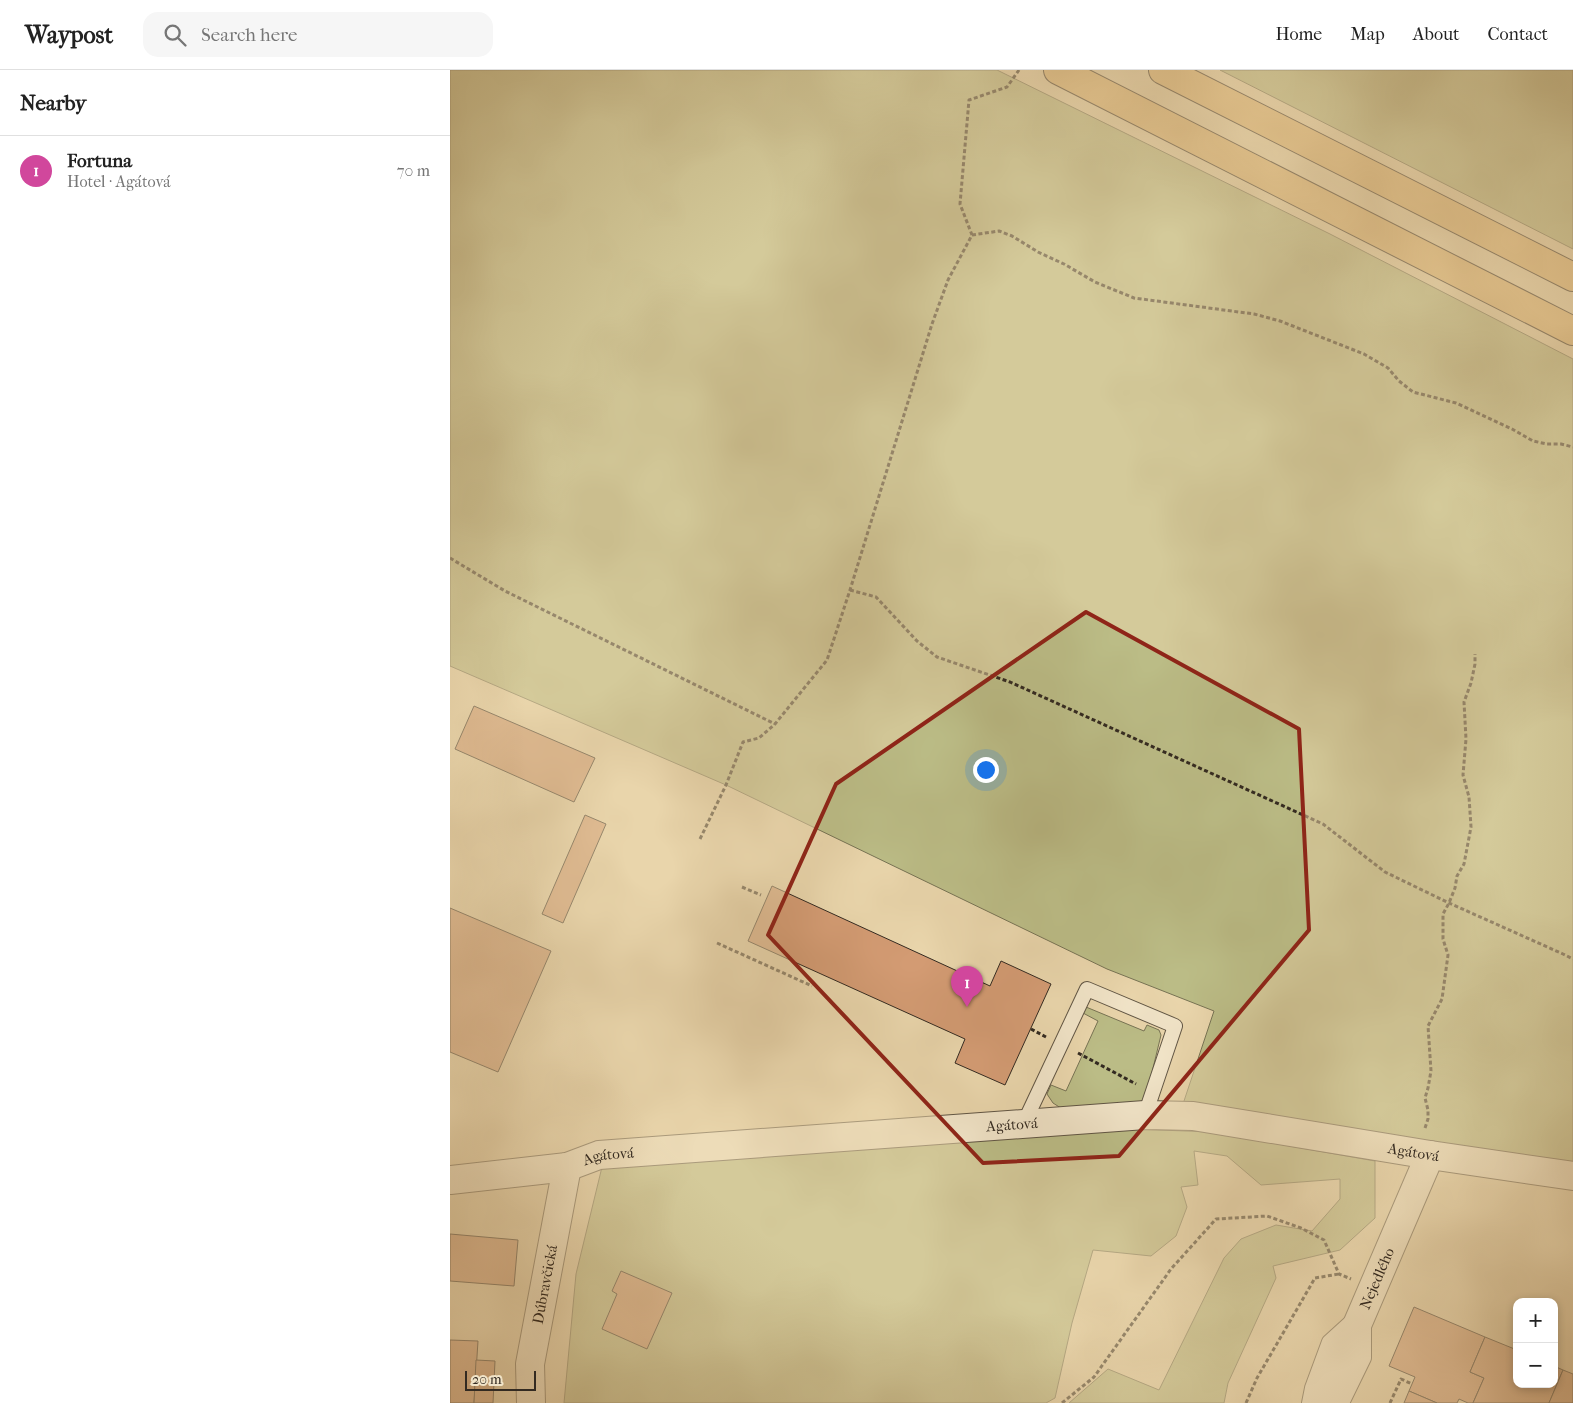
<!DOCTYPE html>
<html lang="en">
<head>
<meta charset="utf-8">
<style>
	body { margin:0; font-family:"IM FELL French Canon",serif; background:#f6f6f6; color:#222 }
	.controls { position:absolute; right:15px; bottom:15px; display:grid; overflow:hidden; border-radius:10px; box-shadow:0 2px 8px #0003 }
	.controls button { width:45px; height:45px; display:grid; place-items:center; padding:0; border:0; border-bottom:1px solid #e0e0e0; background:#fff; color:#222; font:25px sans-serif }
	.scale { position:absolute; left:15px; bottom:12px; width:71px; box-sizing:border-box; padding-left:5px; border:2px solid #332a21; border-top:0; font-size:14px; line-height:18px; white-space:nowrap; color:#332a21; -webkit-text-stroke:4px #f1e4c8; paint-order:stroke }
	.you { position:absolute; left:535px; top:699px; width:18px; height:18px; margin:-12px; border:4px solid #fff; border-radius:50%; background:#1a73e8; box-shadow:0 0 0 8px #1a73e833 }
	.badge { display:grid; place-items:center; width:32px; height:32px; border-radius:50%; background:#d93025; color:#fff; font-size:16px; font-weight:700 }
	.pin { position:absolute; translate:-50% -41px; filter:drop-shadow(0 1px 2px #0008) }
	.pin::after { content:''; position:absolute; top:26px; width:18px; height:15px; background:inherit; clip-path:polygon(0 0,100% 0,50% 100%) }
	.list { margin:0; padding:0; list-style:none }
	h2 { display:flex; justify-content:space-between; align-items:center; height:65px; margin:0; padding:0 20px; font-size:21px }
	h2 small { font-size:16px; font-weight:400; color:#767676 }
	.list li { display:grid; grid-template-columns:32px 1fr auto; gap:15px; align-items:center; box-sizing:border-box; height:70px; padding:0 20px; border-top:1px solid #e0e0e0 }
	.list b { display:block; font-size:19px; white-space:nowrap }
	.list p { margin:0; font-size:16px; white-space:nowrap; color:#767676 }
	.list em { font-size:16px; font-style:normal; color:#767676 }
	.icon { flex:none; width:28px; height:28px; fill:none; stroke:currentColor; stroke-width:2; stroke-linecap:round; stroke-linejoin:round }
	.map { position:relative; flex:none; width:1123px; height:1333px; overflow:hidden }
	header { display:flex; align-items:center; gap:30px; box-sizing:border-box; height:70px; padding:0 25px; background:#fff; border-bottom:1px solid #e0e0e0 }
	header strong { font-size:24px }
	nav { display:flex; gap:28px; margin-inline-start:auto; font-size:18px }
	.search { width:350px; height:45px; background:#f6f6f6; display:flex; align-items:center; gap:12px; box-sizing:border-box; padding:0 18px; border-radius:15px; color:#767676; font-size:19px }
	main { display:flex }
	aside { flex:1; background:#fff }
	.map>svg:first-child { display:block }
</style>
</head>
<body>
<header>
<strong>Waypost</strong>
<div class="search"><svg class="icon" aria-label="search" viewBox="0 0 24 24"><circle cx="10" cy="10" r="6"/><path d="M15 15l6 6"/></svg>Search here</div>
<nav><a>Home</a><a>Map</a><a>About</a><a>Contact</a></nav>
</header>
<main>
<aside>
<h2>Nearby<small></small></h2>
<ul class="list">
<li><span class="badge" style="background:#d1479c">1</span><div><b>Fortuna</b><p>Hotel · Agátová</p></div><em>70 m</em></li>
</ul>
</aside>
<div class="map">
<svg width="1123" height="1333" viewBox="0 0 1123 1333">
	<rect width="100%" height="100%" fill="#e9d5ab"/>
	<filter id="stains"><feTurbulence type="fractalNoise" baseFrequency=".004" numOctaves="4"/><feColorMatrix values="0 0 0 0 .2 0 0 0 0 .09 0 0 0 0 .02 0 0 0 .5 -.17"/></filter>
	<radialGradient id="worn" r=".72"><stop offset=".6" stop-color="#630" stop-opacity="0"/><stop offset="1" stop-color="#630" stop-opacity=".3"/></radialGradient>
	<g fill="#bbbc86" stroke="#777354">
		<polygon points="0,0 547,0 880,164 1123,289 1123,1106 729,1046 764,941 657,899 276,715 0,596"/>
		<polygon points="770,0 1123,0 1123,179"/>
		<polygon points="636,937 694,961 697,955 709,960 711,965 698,1019 694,1030 681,1037 614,1040 603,1033 597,1024 601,1015 616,1021 648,951 633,943"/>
		<polygon points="685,1059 760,1062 925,1091 925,1148 890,1180 823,1196 826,1208 778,1313 774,1333 619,1333 658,1299 709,1320 774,1188 791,1169 826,1155 862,1161 890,1129 890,1109 811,1115 777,1086 744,1081 748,1115 731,1117 737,1137 726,1166 701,1186 643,1180 622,1253 605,1328 596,1333 114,1333 126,1204 152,1097"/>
	</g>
	<g fill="#d39b73" stroke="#332a21">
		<polygon points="24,636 145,688 124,732 5,679"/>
		<polygon points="135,745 156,754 113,853 92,844"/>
		<polygon points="322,816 540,916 551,891 601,914 555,1015 505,993 515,969 298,871"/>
		<polygon points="0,838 101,881 48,1002 0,982"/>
		<polygon points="0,1164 68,1170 64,1216 0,1211"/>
		<polygon points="171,1201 222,1223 197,1279 152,1259 167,1224 162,1221"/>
		<polygon points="964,1237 1035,1267 1020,1302 1034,1308 1023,1333 1018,1333 1009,1329 1007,1333 987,1333 959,1321 965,1307 939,1296"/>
		<polygon points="1035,1267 1067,1280 1067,1314 1104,1314 1104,1296 1113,1300 1099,1333 1023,1333 1034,1308 1020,1302"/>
		<polygon points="0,1270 28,1271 24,1333 0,1333"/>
		<polygon points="26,1290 45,1291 43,1333 24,1333"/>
		<polygon points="1113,1300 1123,1304 1123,1333 1099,1333"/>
		<polygon points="959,1321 987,1333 954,1333"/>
	</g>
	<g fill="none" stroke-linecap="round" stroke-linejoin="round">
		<g stroke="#605544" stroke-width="16">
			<g id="service">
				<polyline points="574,1053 637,919 725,956 695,1045"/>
				<polyline points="859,1333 862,1318 879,1272 901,1252"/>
				<polyline points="892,1333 914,1288 914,1256"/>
			</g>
		</g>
		<g stroke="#605544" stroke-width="30">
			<g id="minor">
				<path id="s1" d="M0,1110L117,1097L149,1085L695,1045L743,1046L980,1085L1123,1106"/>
				<path id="s2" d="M81,1333L80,1294L117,1097"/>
				<path id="s3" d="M875,1333L883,1311L980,1085"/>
			</g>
		</g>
		<g stroke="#332a21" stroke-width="30">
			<g id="motorway">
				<polyline points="608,0 1123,261"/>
				<polyline points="713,0 1123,207"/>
			</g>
		</g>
		<g stroke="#332a21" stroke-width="3" stroke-dasharray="4 2.5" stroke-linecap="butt">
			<polyline points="522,165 549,161 562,166 588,182 614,194 645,212 684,228 804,244 830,251 914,284 938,298 949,311 963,322 1006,333 1062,359 1083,371 1097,374 1111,374 1123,377"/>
			<polyline points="0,488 55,521 325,654"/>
			<polyline points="400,520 426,527 467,571 487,587 560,612 873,754 935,802 999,833 1113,884 1123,889"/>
			<polyline points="250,769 276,715 293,672 309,668 325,654 377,590 400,520 482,254 498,210 522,165 510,134 519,30 557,17 569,0"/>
			<polyline points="292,817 311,825"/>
			<polyline points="267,873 362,916"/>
			<polyline points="581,959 596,967"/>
			<polyline points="628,983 686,1014"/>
			<polyline points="975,1058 978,1049 978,1040 975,1028 978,1018 981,1001 978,956 992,929 998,885 993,869 993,844 999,833 1005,818 1007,806 1014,794 1021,757 1019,727 1013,705 1016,669 1014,632 1021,613 1025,594 1025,584"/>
			<polyline points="612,1333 644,1307 721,1199 766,1149 817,1146 851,1158 874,1170 889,1204 901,1209"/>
			<polyline points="796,1333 807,1308 865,1208 889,1204"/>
			<polyline points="940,1333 951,1309 962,1314"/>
		</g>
		<use href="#service" stroke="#f1e4c8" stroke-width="14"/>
		<use href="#minor" stroke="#f1e4c8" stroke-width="28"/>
		<use href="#motorway" stroke="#e4ba76" stroke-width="28"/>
	</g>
	<path d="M0 0H1123V1333H0ZM636,542L849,659L859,860L669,1086L533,1093L318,865L386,714Z" fill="#e9d5ab" fill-opacity=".55" fill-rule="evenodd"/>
	<path fill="none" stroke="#8f2418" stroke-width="4" stroke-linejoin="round" d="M636,542L849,659L859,860L669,1086L533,1093L318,865L386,714Z"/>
	<g text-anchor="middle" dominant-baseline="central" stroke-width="4.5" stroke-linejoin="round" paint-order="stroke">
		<g font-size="15" fill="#332a21" stroke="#f1e4c8">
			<text stroke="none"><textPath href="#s1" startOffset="566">Agátová</textPath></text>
			<text stroke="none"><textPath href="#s1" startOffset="971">Agátová</textPath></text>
			<text stroke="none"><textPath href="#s1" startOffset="161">Agátová</textPath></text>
			<text stroke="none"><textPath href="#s3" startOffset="135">Nejedlého</textPath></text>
			<text stroke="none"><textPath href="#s2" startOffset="120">Dúbravčická</textPath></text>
		</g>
	</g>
	<rect width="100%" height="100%" filter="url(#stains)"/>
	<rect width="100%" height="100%" fill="url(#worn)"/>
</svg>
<div class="controls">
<button>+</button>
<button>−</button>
</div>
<div class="scale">20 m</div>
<div class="you"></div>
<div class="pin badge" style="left:517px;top:937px;background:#d1479c">1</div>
</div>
</main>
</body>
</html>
